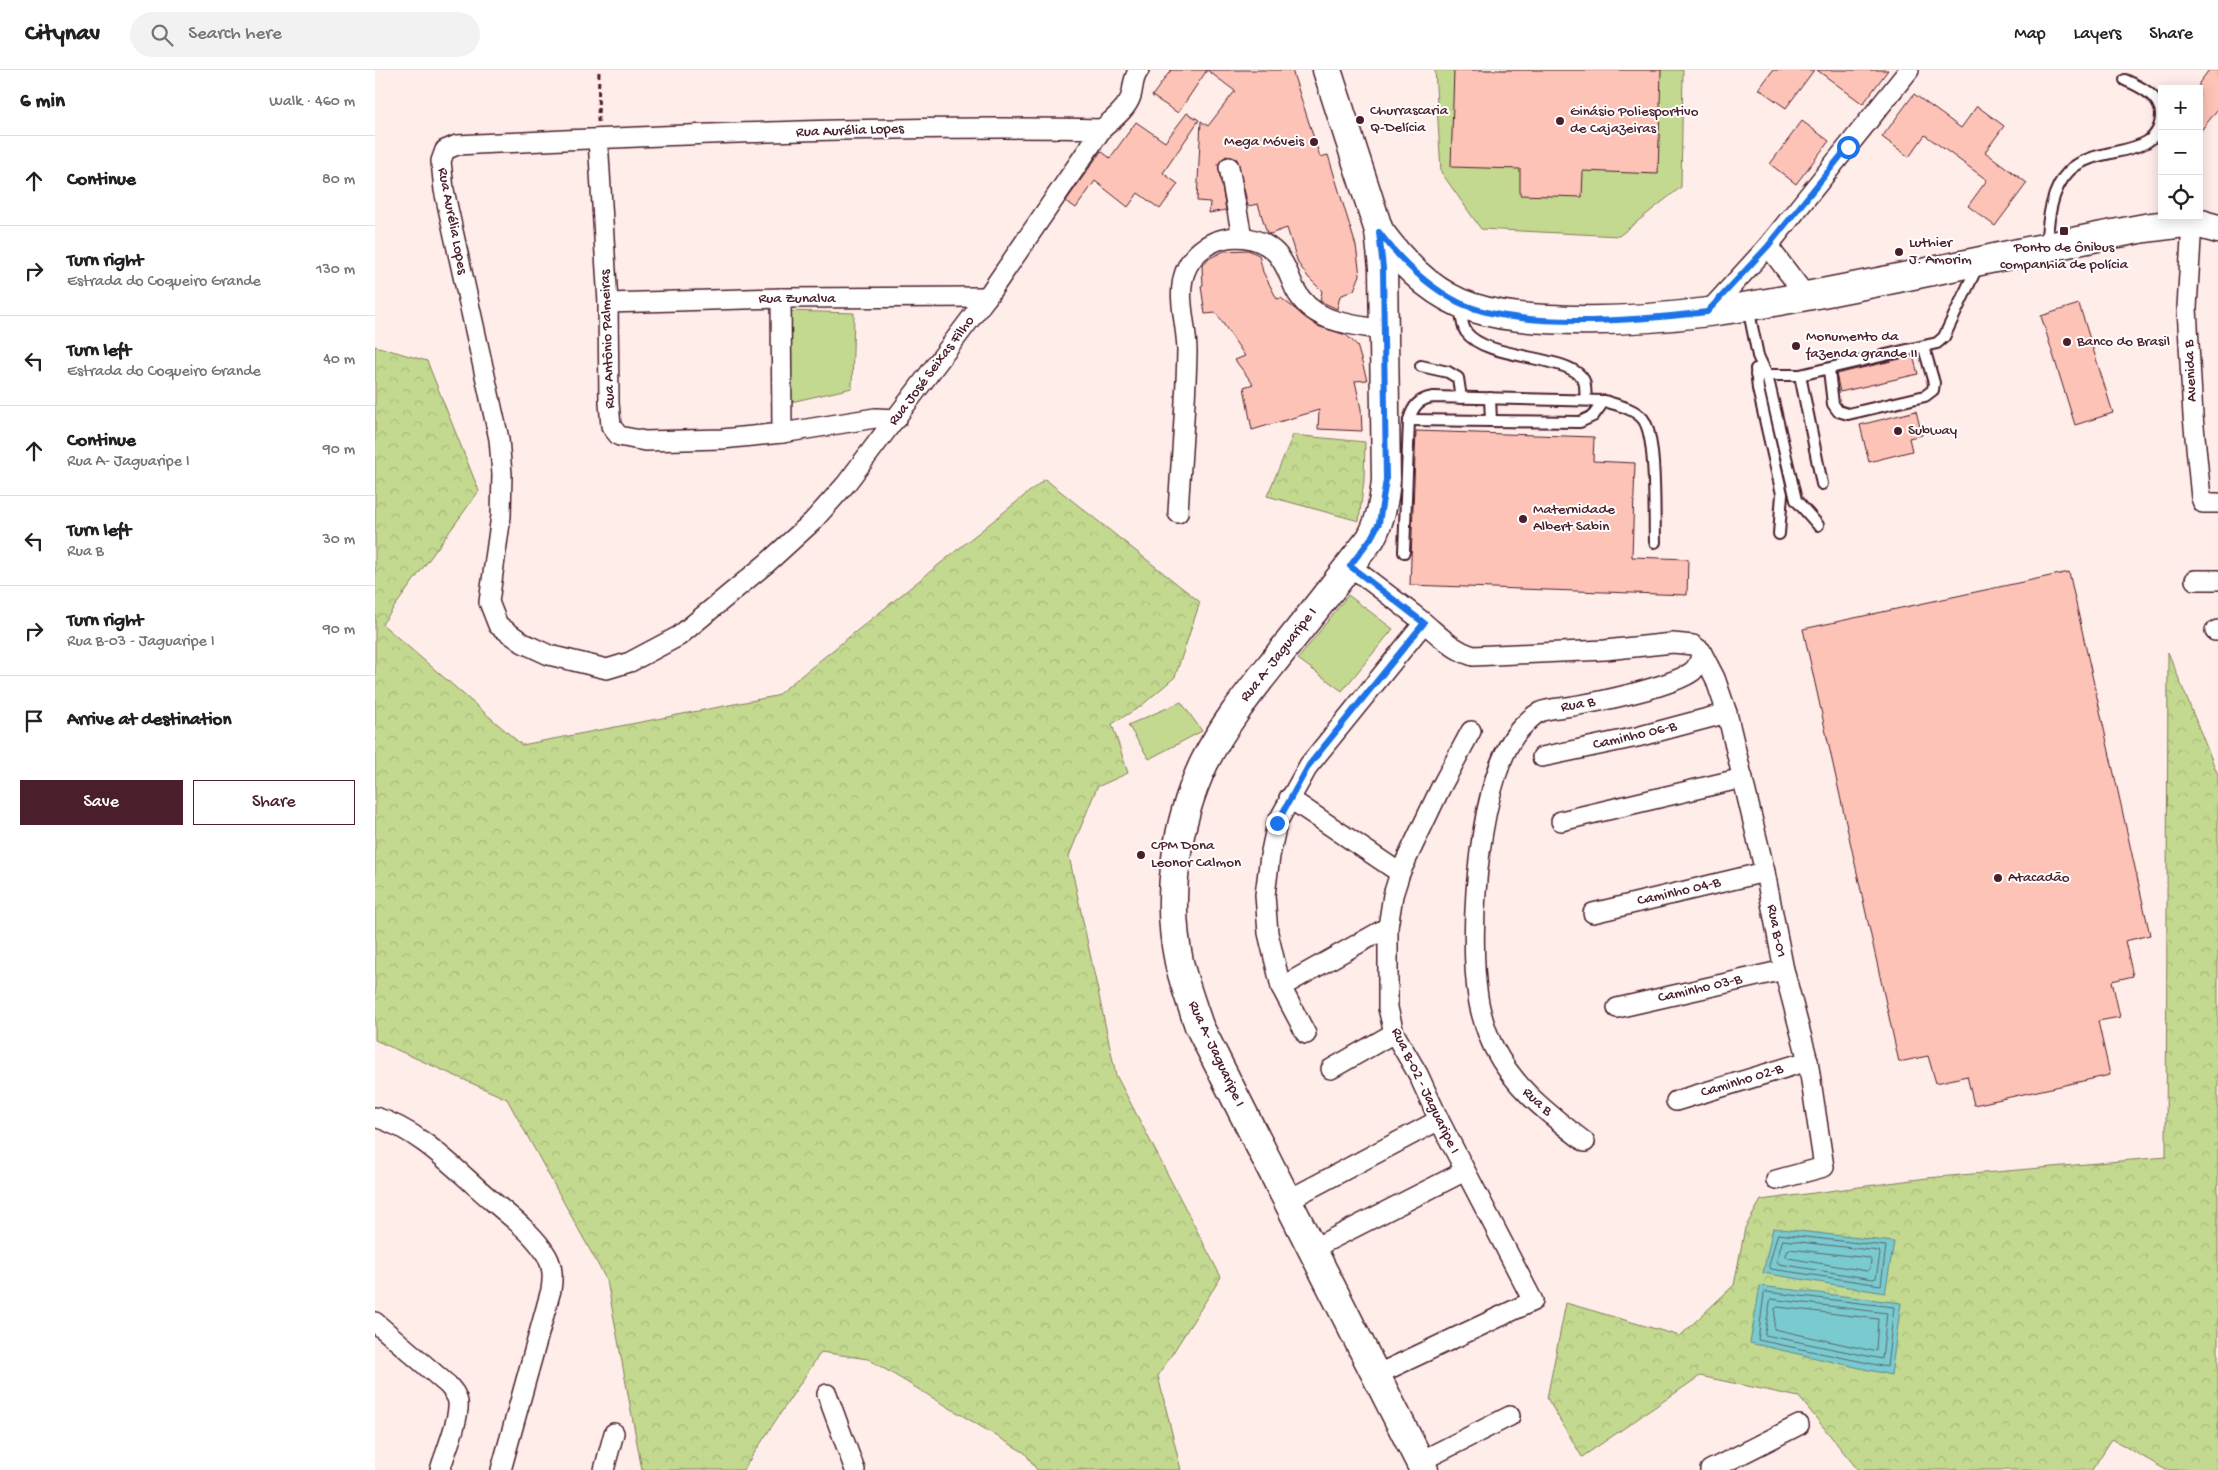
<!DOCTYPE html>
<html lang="en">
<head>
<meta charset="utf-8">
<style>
	body { margin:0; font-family:"Gochi Hand",sans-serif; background:#f2f2f2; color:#202124 }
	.controls { position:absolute; right:15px; top:15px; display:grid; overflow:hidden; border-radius:0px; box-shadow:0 2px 12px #0003 }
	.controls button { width:45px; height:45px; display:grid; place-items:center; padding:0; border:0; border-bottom:1px solid #e0e0e0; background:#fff; color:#202124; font:25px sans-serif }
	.stop { position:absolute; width:15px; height:15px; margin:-11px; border:4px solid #1a73e8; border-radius:50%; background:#fff }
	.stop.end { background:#1a73e8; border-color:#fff; box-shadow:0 1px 5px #0008 }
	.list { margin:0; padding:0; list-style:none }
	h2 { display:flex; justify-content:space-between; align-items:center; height:65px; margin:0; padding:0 20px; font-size:21px }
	h2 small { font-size:16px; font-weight:400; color:#757577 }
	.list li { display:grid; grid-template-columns:32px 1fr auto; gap:15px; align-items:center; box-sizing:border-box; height:90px; padding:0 20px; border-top:1px solid #e0e0e0 }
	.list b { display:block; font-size:19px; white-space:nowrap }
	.list p { margin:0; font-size:16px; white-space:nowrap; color:#757577 }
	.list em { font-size:16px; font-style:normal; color:#757577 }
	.actions { display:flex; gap:10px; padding:15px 20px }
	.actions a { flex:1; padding:11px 0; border:1px solid #4a1f2b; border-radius:0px; text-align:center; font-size:18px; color:#4a1f2b }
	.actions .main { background:#4a1f2b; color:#fff }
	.icon { flex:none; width:28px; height:28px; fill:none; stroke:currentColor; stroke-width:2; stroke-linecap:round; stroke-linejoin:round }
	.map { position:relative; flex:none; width:1843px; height:1400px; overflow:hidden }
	header { display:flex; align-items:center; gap:30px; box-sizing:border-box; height:70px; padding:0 25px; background:#fff; border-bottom:1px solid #e0e0e0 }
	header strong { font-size:24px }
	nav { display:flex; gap:28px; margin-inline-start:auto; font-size:18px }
	.search { width:350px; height:45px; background:#f2f2f2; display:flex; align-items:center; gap:12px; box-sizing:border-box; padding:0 18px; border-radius:28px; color:#757577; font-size:19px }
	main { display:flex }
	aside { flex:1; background:#fff }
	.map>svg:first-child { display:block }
</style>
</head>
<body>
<header>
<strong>Citynav</strong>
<div class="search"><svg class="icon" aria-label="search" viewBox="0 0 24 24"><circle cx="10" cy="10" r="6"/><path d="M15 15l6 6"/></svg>Search here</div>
<nav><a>Map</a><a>Layers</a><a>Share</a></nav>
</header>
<main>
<aside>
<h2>6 min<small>Walk · 460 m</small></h2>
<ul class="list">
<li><svg class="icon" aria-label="ahead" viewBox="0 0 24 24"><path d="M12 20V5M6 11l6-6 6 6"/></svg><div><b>Continue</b></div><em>80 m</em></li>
<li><svg class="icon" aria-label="right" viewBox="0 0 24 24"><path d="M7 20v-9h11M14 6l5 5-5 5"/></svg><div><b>Turn right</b><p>Estrada do Coqueiro Grande</p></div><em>130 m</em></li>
<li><svg class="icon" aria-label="left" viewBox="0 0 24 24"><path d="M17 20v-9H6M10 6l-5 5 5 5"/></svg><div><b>Turn left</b><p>Estrada do Coqueiro Grande</p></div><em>40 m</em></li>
<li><svg class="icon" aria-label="ahead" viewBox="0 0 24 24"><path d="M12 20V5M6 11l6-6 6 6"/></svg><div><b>Continue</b><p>Rua A- Jaguaripe I</p></div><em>90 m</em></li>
<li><svg class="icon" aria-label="left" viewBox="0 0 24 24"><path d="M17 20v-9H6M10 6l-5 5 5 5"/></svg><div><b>Turn left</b><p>Rua B</p></div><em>30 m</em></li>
<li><svg class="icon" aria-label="right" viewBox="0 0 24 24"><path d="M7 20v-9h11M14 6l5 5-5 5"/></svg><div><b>Turn right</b><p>Rua B-03 - Jaguaripe I</p></div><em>90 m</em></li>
<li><svg class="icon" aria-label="arrive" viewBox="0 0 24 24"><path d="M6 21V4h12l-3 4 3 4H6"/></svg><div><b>Arrive at destination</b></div></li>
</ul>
<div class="actions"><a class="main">Save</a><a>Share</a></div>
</aside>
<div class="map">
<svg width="1843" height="1400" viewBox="0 0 1843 1400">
	<defs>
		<pattern id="forest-crowns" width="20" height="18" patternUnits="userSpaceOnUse" patternTransform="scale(1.25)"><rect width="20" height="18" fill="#c2d98f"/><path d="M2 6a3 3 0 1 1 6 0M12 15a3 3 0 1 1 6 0" fill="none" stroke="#a8ba7c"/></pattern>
	</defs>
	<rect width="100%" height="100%" fill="#ffede9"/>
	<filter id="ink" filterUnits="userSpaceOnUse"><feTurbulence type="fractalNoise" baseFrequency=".02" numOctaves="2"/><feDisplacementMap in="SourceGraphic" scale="10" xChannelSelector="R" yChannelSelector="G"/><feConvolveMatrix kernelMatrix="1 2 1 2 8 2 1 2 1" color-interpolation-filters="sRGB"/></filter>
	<g filter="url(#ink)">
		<g fill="#c2d98f" stroke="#867c5d">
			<polygon points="1060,0 1308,0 1306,117 1244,166 1106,159 1066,102"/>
			<polygon points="412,241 479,243 477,318 416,332"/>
			<polygon points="973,525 1018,559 967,621 923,589"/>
			<polygon points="806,632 827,661 774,689 753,655"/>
		</g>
		<g fill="url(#forest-crowns)" stroke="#867c5d">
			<polygon points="0,276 52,291 104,421 7,554 147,675 401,626 670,409 825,532 800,607 766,636 737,654 753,703 722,717 694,786 741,1005 846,1207 783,1306 806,1400 662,1400 650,1383 493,1289 446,1282 368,1400 267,1400 232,1211 132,1029 0,970"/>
			<polygon points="918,365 990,372 989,410 984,451 892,426"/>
			<polygon points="1793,582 1843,705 1843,1400 1791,1400 1737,1369 1717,1400 1483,1400 1424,1327 1325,1306 1207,1387 1172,1328 1191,1233 1305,1266 1359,1215 1370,1158 1386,1130 1552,1108 1791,1087"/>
		</g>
		<g fill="#79cbcf" stroke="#66868d">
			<polygon points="1398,1158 1519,1172 1510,1223 1388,1203"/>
			<polygon points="1385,1216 1526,1233 1516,1305 1375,1273"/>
		</g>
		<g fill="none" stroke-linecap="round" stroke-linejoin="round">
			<g stroke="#5d646d" stroke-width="1">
				<polygon points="1403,1164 1511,1176 1506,1215 1396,1199 1394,1197"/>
				<polygon points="1408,1170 1504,1181 1505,1184 1501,1208 1498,1209 1404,1194 1402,1191"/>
				<polygon points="1414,1179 1494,1188 1496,1190 1495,1199 1492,1201 1413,1188 1411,1186"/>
				<polygon points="1391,1222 1519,1237 1512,1297 1383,1270 1389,1224"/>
				<polygon points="1396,1229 1512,1243 1507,1289 1390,1265"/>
				<polygon points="1403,1237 1503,1249 1501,1280 1498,1281 1399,1259 1400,1239"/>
			</g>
		</g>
		<g fill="#fec3b7" stroke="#4a1f2b">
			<polygon points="796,0 917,0 945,87 953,85 981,176 985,205 979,220 965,226 962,239 945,231 947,221 933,207 923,193 912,158 895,164 892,163 883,134 873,136 862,89 851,86 843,94 851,140 834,143 835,132 822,131 826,51 833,56 860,21 832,0 803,43 777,26"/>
			<polygon points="1079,0 1286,0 1283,104 1208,101 1207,127 1145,125 1145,99 1076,97"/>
			<polygon points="1398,0 1439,0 1411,38 1384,19"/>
			<polygon points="1442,0 1513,0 1488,34"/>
			<polygon points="1834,0 1843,0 1843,39 1824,63 1824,13"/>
			<polygon points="1539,24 1586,58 1602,36 1629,56 1610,82 1652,113 1620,156 1593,136 1612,110 1550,65 1534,87 1507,67"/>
			<polygon points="812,43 824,50 788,103 803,114 785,139 763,123 753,137 720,111 701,138 691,131 726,81 735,88 761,52 790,72"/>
			<polygon points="1427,51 1454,71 1421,114 1395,94"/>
			<polygon points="873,180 884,185 888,202 902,229 906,228 942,256 971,265 982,275 992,310 980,311 986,339 987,361 943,359 944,340 877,360 869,317 878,314 860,290 870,286 841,243 830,244 826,216 828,215 827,196 833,189 849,181"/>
			<polygon points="1704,234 1738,343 1700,355 1666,246"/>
			<polygon points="1538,286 1543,304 1465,322 1461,304"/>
			<polygon points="1541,341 1547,365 1534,368 1537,381 1494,392 1485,355"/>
			<polygon points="1041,361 1219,367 1218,391 1260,393 1257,487 1313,489 1312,525 1035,515"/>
			<polygon points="1694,502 1775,865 1750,871 1758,906 1737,911 1745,947 1723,951 1735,1005 1599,1035 1592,1006 1561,1013 1553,986 1524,992 1428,559"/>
		</g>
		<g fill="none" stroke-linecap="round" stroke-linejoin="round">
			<g stroke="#4a1f2b" stroke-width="14">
				<g id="service">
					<path d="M1671,177C1673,152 1675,120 1694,101C1722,73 1786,91 1786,45C1786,26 1764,16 1750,10"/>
					<path d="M1085,236C1086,244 1087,256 1091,262C1112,291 1198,284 1209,311C1211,316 1210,325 1211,330"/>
					<polyline points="1373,237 1383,286 1392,305 1421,430 1443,455"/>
					<polyline points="1046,296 1073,302 1083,308 1086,328"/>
					<polyline points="1381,299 1383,319 1407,424 1404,464"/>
					<polyline points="1454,300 1458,334 1463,341 1473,344 1550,326 1558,320 1559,313 1549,278"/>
					<polyline points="1381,305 1425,305 1562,273 1569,267 1603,195"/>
					<polyline points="1425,305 1447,414"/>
					<polyline points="1115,328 1116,351"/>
					<polyline points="1034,350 1205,352 1218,346 1229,331"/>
					<path d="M1029,482L1034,350C1038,336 1044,329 1058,327L1229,331C1242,335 1259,338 1268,349C1282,367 1279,446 1280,472"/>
				</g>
			</g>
			<g stroke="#4a1f2b" stroke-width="22">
				<g id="minor">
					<path d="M727,59C512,55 296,65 82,75L70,80L66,91L69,120L124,369L127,404L126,446L114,532L123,555L148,573L174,585L232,599L255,592L304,566L392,493L437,452L471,414L612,227L727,59C737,50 752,39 756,26C759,16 757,9 764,0"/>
					<polyline points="223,69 233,233 234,333 236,356 244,366 270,371 347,369 407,363 500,348 522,349"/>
					<polyline points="854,97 867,167"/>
					<polyline points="1829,150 1817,152 1812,238 1818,346 1826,428 1828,433 1843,433"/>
					<polyline points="1393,176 1431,226"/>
					<polyline points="406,228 407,363"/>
					<polyline points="233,233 406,228 612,227"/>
					<polyline points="1332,243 1393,176 1534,0"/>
					<path d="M803,443C806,389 811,335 812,281C812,255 801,227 810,202C823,167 870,156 898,180C909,189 914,206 920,219C937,253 975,254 1008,260"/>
					<path d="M975,496C999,514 1023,532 1047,551C1064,565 1076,579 1098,586L1230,580L1298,573L1318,575L1326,581C1326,589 1324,595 1318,601C1299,616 1224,632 1198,636C1188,638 1174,638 1165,642C1160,644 1154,650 1150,654C1102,697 1093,866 1103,927C1105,942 1112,964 1119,978C1140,1019 1174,1044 1210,1072"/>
					<polyline points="1820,510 1843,510"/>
					<polyline points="1840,561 1843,560"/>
					<polyline points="1326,581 1340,608 1352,643 1390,802 1409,900 1433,991 1449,1097 1401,1110"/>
					<polyline points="1167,687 1262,667 1352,643"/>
					<polyline points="914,728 1025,803"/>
					<polyline points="1186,751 1368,708"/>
					<polyline points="1218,843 1390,802"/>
					<polyline points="906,917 1013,857"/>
					<polyline points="1242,938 1409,900"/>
					<polyline points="931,964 906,917 893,863 890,825 895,786 902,753 934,695 1049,553"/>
					<polyline points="956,999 1019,963"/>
					<polyline points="1301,1031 1433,991"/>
					<path d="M0,1047C45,1060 81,1100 115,1129C134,1146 159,1163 172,1186C178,1197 178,1207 176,1220L126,1400"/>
					<polyline points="913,1130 1064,1050"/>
					<polyline points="937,1179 1090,1101"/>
					<path d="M0,1252L73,1315C78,1321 82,1325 83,1332C85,1349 70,1383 65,1400"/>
					<polyline points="1001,1305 1158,1231 1064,1050 1043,1004 1019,963 1013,938 1013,857 1018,825 1025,803 1065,719 1096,661"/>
					<polyline points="452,1324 480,1400"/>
					<polyline points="1044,1392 1135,1346"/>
					<polyline points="229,1400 239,1363"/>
					<polyline points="1335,1400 1424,1355"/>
				</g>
			</g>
			<g stroke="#4a1f2b" stroke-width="31">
				<g id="secondary">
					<path d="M952,0L1004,161L1008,198L1011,410C1009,431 1006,449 996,468C964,509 932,550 900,590C874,623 848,655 829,693C801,752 790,827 804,892C809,914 817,935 824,956L1049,1400"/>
					<path d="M1004,161C1026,191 1051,218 1085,233C1121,248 1162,249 1200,250C1293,252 1382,236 1473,218C1572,199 1671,176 1770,158L1817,152L1843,159"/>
				</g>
			</g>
			<polyline stroke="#4a1f2b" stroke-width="3" stroke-dasharray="5 4" stroke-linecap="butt" points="223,52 224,0"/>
			<use href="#service" stroke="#fff" stroke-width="10"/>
			<use href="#minor" stroke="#fff" stroke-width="19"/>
			<use href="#secondary" stroke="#fff" stroke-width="28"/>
		</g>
	</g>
	<g fill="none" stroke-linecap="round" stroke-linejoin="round" filter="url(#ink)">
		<path stroke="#1a73e8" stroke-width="6" d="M902,753L934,695L1049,553L975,496L996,468L1004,453L1011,410L1008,198L1004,162C1026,191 1050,215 1083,232C1143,261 1266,250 1332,242L1393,176L1473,77"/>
	</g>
	<g fill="#4a1f2b" stroke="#fff" stroke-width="2">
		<circle cx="985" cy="50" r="5"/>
		<circle cx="1185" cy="51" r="5"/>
		<circle cx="939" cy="72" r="5"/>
		<rect x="1684" y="156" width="10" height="10" rx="2.5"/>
		<circle cx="1524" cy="182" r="5"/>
		<circle cx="1692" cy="272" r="5"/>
		<circle cx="1421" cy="276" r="5"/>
		<circle cx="1523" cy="361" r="5"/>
		<circle cx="1148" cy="449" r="5"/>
		<circle cx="766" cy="785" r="5"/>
		<circle cx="1623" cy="808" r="5"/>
	</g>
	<g text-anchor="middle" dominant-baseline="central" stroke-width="4" stroke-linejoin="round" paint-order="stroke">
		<g font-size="15" fill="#4a1f2b" stroke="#fff" text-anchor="start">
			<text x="995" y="41">Churrascaria<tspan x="995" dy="17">Q-Delícia</tspan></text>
			<text x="1195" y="42">Ginásio Poliesportivo<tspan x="1195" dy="17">de Cajazeiras</tspan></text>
			<text x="929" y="72" text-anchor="end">Mega Móveis</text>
			<text x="1534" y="173">Luthier<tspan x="1534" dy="17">J. Amorim</tspan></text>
			<text x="1689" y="178" text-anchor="middle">Ponto de Ônibus<tspan x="1689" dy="17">companhia de polícia</tspan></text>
			<text x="1431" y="267">Monumento da<tspan x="1431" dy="17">fazenda grande II</tspan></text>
			<text x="1702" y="272">Banco do Brasil</text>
			<text x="1533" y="361">Subway</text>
			<text x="1158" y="440">Maternidade<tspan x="1158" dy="17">Albert Sabin</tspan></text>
			<text x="776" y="776">CPM Dona<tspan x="776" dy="17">Leonor Calmon</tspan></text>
			<text x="1633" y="808">Atacadão</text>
		</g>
		<g font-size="15" fill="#4a1f2b" stroke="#fff">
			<text transform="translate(475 61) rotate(-2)">Rua Aurélia Lopes</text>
			<text transform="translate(77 151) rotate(79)">Rua Aurélia Lopes</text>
			<text x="422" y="229">Rua Zunalva</text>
			<text transform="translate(233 269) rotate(-92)">Rua Antônio Palmeiras</text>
			<text transform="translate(557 301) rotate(-53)">Rua José Seixas Filho</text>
			<text transform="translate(1816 301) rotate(-93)">Avenida B</text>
			<text transform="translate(904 585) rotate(-52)">Rua A- Jaguaripe I</text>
			<text transform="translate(1203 635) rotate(-10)">Rua B</text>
			<text transform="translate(1260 666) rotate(-13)">Caminho 06-B</text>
			<text transform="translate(1304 822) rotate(-13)">Caminho 04-B</text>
			<text transform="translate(1401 861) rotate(79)">Rua B-01</text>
			<text transform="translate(1325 919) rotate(-13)">Caminho 03-B</text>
			<text transform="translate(841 984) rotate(65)">Rua A- Jaguaripe I</text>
			<text transform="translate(1367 1011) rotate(-17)">Caminho 02-B</text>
			<text transform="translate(1050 1021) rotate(64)">Rua B-02 - Jaguaripe I</text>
			<text transform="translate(1162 1032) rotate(42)">Rua B</text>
		</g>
	</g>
</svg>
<div class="controls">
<button>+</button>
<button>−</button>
<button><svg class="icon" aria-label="locate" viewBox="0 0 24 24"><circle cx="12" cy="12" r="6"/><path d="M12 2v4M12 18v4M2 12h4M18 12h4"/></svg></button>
</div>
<div class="stop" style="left:1473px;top:77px"></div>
<div class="stop end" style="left:902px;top:753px"></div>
</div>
</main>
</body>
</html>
